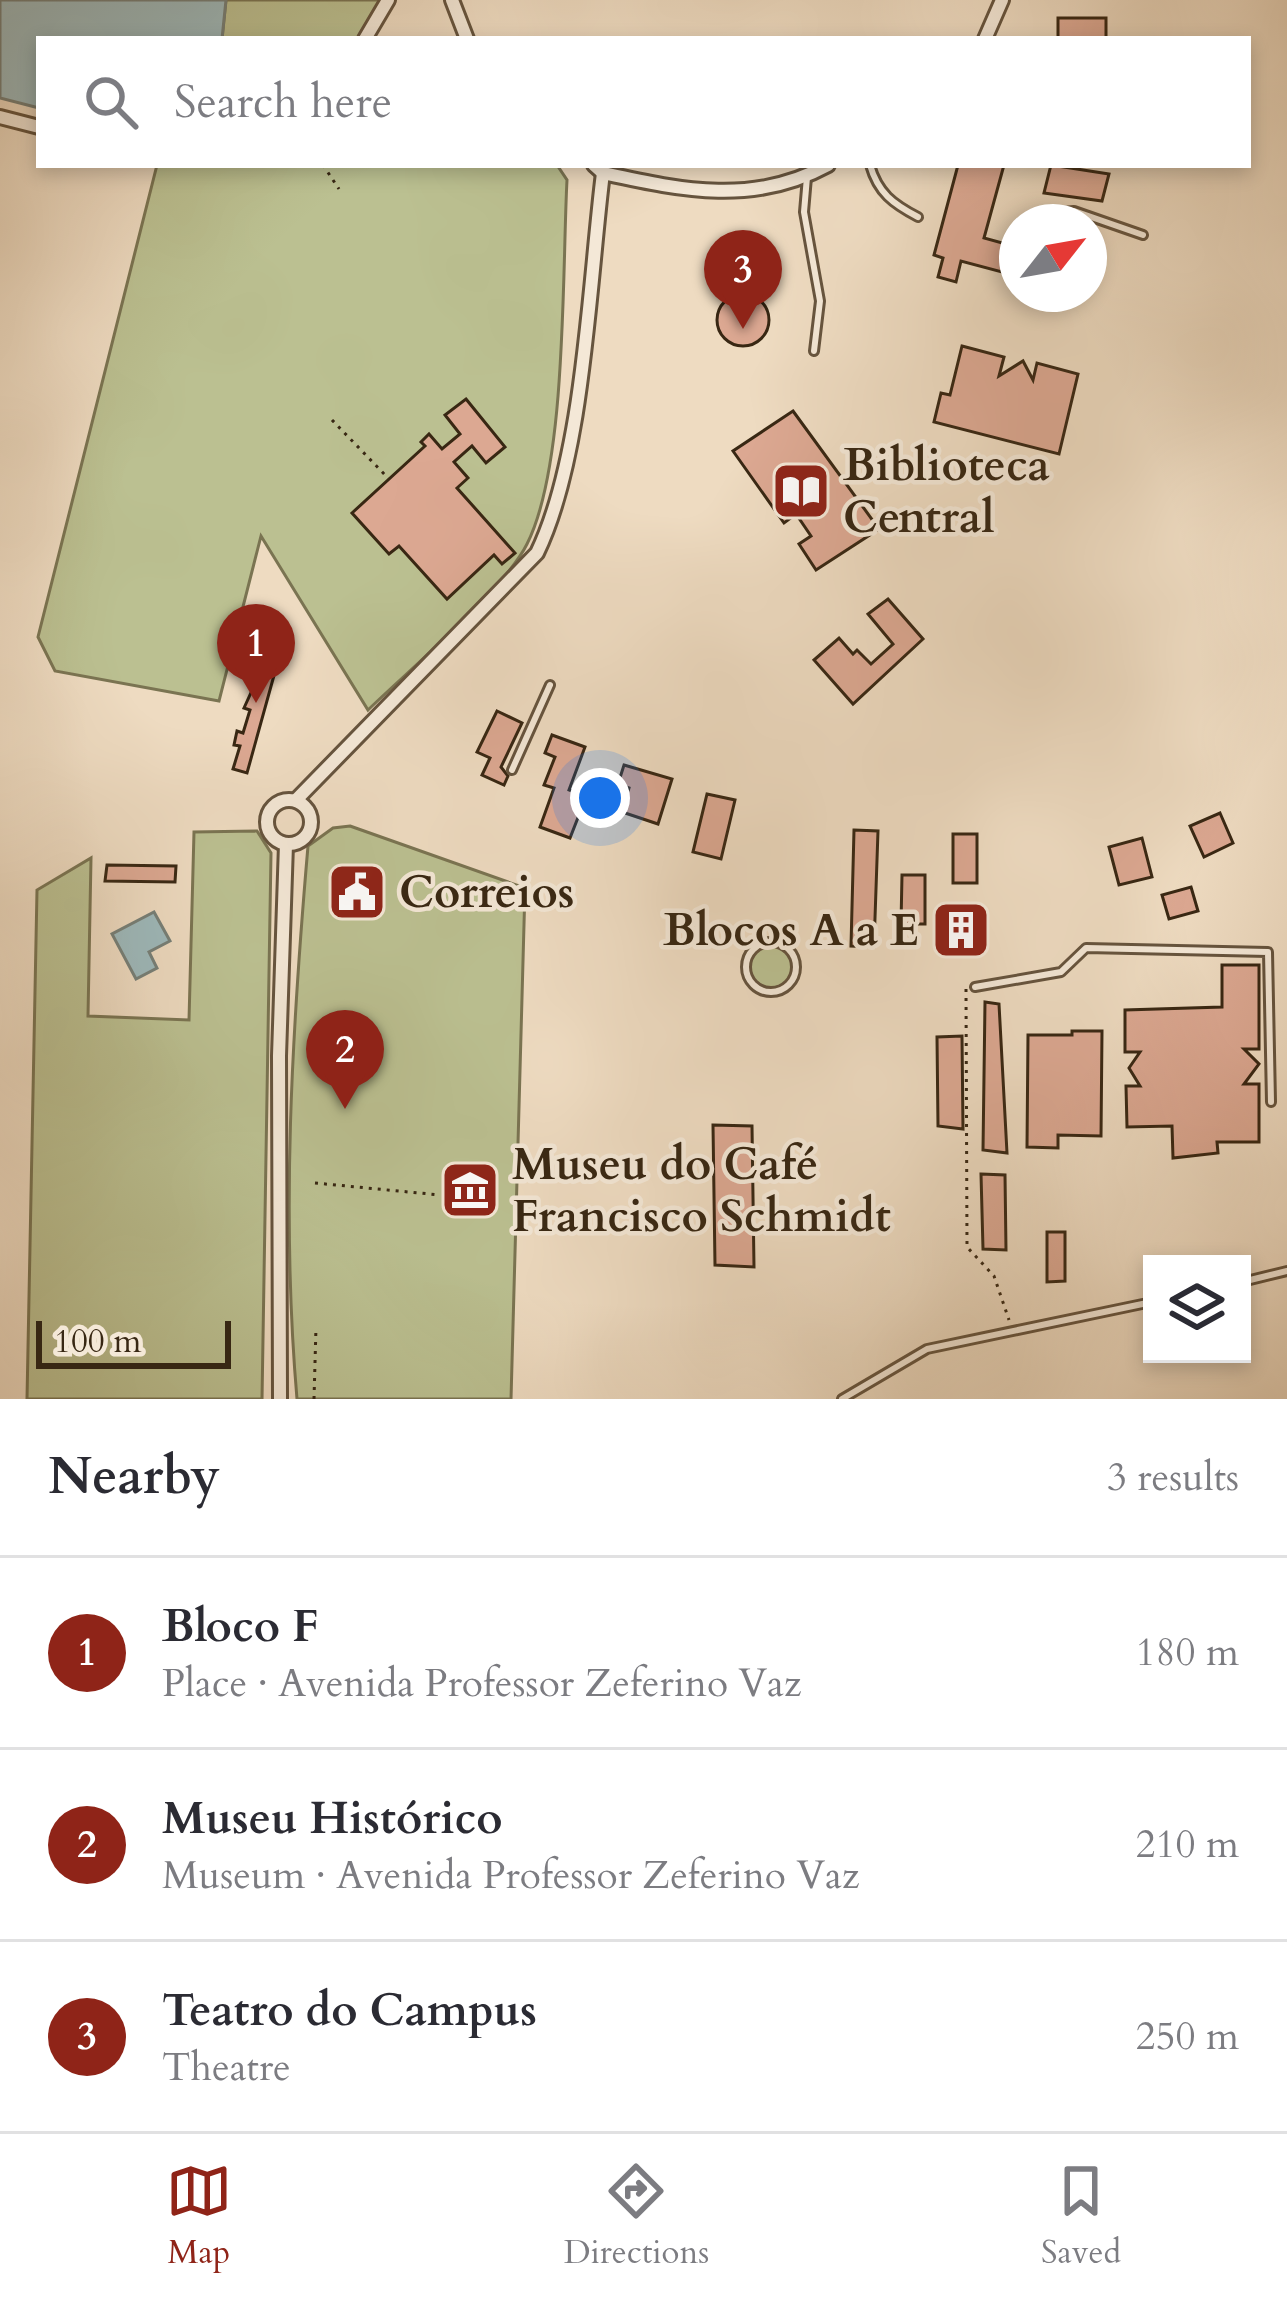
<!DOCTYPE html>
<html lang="en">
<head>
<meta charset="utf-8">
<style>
	body { margin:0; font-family:Cardo,serif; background:#f2f2f3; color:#2b2b33 }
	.controls { position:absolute; right:36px; bottom:36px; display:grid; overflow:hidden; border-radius:0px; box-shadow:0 6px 18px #0003 }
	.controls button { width:108px; height:108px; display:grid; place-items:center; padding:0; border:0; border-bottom:3px solid #e1e1e2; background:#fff; color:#2b2b33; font:60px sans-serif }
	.compass { position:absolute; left:999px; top:204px; width:108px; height:108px; border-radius:50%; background:#fff; box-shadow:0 6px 18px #0003; rotate:59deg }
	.scale { position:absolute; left:36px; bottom:30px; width:195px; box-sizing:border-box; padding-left:12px; border:6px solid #382713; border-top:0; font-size:33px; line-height:42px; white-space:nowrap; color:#382713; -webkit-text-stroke:9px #f4e8d7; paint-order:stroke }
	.you { position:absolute; left:600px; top:798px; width:42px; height:42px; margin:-30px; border:9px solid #fff; border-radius:50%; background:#1a73e8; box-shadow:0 0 0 18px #1a73e833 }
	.badge { display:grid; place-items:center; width:78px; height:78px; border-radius:50%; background:#8f2418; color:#fff; font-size:39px; font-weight:700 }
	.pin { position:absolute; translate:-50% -99px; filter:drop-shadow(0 3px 6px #0008) }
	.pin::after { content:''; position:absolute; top:63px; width:42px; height:36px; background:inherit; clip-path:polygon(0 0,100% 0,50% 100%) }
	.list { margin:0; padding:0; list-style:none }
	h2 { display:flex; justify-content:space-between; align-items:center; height:156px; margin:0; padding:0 48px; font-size:51px }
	h2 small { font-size:39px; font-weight:400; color:#7c7c81 }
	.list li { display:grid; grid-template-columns:78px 1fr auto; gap:36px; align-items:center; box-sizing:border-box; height:192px; padding:0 48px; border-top:3px solid #e1e1e2 }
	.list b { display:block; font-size:45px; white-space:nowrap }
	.list p { margin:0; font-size:39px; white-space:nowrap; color:#7c7c81 }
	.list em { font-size:39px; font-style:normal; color:#7c7c81 }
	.icon { flex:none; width:66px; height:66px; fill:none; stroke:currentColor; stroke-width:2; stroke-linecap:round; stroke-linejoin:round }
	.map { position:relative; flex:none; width:1287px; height:1399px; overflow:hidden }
	.search { position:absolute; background:#fff; box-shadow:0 6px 18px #0003; left:36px; right:36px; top:36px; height:132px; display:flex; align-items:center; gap:30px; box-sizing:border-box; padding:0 42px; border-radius:0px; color:#7c7c81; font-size:45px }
	.sheet { height:732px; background:#fff }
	nav { display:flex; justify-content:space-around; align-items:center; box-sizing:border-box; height:168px; border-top:3px solid #e1e1e2; background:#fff; font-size:33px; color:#7c7c81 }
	nav a { display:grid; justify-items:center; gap:6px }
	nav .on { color:#8f2418 }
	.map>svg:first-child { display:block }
</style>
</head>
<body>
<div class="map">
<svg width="1287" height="1399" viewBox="0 0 1287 1399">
	<rect width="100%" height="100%" fill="#eedbc1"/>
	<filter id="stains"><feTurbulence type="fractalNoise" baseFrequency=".00167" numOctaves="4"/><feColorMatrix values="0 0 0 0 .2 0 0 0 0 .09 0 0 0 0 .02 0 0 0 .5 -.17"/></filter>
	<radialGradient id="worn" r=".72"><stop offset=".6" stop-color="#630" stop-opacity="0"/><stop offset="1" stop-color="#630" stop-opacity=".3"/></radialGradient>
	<g fill="#bbc091" stroke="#7a7452" stroke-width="3">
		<polygon points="226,0 380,0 357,39 222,39"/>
		<path d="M157,165H557L567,180C562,274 567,465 527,544C505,589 408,671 368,710L261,536L219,701L55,671L38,637Z"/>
		<path d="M350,826L525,888L511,1399H297C281,1214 292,1031 308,846L333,828Z"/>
		<polygon points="257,831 271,853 262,1399 27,1399 37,890 91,858 88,1016 189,1020 194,832"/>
		<circle cx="771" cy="966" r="22"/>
	</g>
	<g fill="#9db9bc" stroke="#757f78" stroke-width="3">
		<polygon points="0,0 226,0 222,39 39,39 39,108 0,98"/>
		<polygon points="154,912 170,941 149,952 157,968 136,979 112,934"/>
	</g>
	<g fill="#dca892" stroke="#382713" stroke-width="3">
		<rect x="1058" y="18" width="48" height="21"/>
		<polygon points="958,165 1004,165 984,238 1017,247 1017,276 961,261 956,282 938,277 943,258 934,255"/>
		<polygon points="1051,165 1109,174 1102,201 1044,193"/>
		<circle cx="743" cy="320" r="26"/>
		<polygon points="962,346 1004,357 999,376 1023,361 1033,380 1037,363 1078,374 1059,454 934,422 941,393 950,395"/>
		<polygon points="466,399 505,447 486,463 472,446 454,462 468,478 457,488 515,553 502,564 494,555 447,599 399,546 389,554 352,513 425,446 421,442 429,434 442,449 460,434 445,415"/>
		<polygon points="793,411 879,529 816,570 799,544 811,536 796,514 784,523 733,451"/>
		<polygon points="888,599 923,639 853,704 814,660 839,638 853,654 857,650 871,664 893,644 868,614"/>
		<polygon points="270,639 283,643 247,773 233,769 240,746 234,745 237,731 243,733 250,710 244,708 259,675 253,674"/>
		<polygon points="497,711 522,723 501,767 508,776 504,785 482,775 490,758 477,752"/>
		<polygon points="552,735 585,747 569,790 586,797 570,838 540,827 554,788 544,785 555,757 545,753"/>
		<polygon points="624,765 672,779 658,824 622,812 629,788 618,784"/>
		<polygon points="707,794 735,800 721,859 693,852"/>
		<polygon points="1220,813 1233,843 1204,857 1190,826"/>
		<polygon points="854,830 878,831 874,947 851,946"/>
		<rect x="953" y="834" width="24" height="49"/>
		<polygon points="1142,838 1152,877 1119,885 1109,847"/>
		<polygon points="107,865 176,866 175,882 105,881"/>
		<polygon points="902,875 925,875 925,924 901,924"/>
		<polygon points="1191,887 1198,911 1169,919 1162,895"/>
		<polygon points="949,905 973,906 973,954 949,954"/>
		<polygon points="1222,965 1259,965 1259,1049 1244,1049 1259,1064 1244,1084 1259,1084 1259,1142 1217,1142 1218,1153 1173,1158 1172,1126 1127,1127 1126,1086 1140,1086 1129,1068 1140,1052 1125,1052 1125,1010 1222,1007"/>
		<polygon points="985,1002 999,1004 1007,1153 983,1150"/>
		<polygon points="1072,1031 1102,1031 1101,1136 1058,1135 1058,1148 1027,1147 1028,1035 1072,1035"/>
		<polygon points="962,1036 963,1129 938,1126 937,1037"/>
		<polygon points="713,1125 752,1126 754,1267 715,1265"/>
		<polygon points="981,1174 1005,1175 1006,1250 983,1249"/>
		<polygon points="1047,1232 1065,1232 1065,1281 1047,1282"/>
	</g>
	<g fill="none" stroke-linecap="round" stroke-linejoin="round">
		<g stroke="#66543e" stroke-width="12">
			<g id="service">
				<path d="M870,165C878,193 893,204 918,217"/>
				<polyline points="807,177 804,212 820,301 814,351"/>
				<polyline points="1046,222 1050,213 1074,211 1143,235"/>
				<polyline points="512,770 550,685"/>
				<circle cx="771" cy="967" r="25"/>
				<polyline points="975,987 1061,972 1086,948 1268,952 1271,1102"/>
				<polyline points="1242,1282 1287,1271"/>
				<polyline points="842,1399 927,1349 1152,1302"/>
			</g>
		</g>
		<g stroke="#66543e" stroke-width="18">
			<g id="minor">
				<polyline points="452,0 467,39"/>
				<polyline points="365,39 388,0"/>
				<polyline points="985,39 1002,0"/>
				<polyline points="0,117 39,127"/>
				<path d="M594,165L603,173C682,190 753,206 828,165"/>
				<circle cx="289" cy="822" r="22"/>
				<path d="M296,800L537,553C584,456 589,284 603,173"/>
				<polyline points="280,1399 279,1056 286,844"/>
			</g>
		</g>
		<g stroke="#382713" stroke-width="3" stroke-dasharray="3 6" stroke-linecap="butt">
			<polyline points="323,165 339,189"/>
			<polyline points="332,420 389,479"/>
			<polyline points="966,989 967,1247 994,1276 1009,1320"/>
			<polyline points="315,1183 440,1195"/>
			<polyline points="314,1399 316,1327"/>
		</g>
		<use href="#service" stroke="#f4e8d7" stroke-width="6"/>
		<use href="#minor" stroke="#f4e8d7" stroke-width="12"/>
	</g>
	<defs>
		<g id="library-square" transform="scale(3)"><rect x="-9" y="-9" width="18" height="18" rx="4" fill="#8f2418" stroke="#f4e8d7"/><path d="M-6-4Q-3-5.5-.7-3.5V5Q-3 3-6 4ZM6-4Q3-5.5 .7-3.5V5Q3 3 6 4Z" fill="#fff"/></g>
		<g id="civic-square" transform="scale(3)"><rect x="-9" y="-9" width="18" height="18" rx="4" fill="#8f2418" stroke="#f4e8d7"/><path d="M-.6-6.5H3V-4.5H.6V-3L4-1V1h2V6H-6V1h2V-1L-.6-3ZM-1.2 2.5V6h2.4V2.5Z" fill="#fff"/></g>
		<g id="building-square" transform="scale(3)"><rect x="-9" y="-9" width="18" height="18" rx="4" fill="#8f2418" stroke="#f4e8d7"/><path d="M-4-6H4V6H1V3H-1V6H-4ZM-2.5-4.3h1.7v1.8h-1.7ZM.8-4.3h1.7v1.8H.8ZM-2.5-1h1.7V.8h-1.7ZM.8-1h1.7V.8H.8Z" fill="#fff"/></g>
		<g id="museum-square" transform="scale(3)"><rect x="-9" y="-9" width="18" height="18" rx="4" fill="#8f2418" stroke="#f4e8d7"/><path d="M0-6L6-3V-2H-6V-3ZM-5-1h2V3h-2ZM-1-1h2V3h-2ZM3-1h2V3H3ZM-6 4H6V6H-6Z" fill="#fff"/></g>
	</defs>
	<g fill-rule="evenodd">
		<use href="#library-square" x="801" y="491"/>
		<use href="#civic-square" x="357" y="892"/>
		<use href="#building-square" x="961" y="930"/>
		<use href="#museum-square" x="470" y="1190"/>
	</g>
	<g text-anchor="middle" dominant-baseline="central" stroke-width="9" stroke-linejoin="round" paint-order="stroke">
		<g font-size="45" font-weight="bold" fill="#382713" stroke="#f4e8d7" text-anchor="start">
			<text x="843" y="465">Biblioteca<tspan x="843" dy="52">Central</tspan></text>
			<text x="399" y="892">Correios</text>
			<text x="919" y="930" text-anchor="end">Blocos A a E</text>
			<text x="512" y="1164">Museu do Café<tspan x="512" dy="52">Francisco Schmidt</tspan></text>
		</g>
	</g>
	<rect width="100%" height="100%" filter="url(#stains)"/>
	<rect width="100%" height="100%" fill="url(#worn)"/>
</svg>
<div class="controls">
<button><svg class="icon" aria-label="layers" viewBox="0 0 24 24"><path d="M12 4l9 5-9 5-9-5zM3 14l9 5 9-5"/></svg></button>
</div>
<svg class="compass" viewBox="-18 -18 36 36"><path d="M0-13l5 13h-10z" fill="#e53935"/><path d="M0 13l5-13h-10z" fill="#7c7c81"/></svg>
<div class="scale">100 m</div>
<div class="you"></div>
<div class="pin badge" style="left:256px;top:703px">1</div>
<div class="pin badge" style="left:345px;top:1109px">2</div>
<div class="pin badge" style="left:743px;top:329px">3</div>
<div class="search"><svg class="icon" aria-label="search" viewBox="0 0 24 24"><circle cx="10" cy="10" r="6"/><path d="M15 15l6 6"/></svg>Search here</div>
</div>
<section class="sheet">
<h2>Nearby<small>3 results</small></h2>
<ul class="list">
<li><span class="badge">1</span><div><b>Bloco F</b><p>Place · Avenida Professor Zeferino Vaz</p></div><em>180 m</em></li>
<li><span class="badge">2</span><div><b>Museu Histórico</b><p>Museum · Avenida Professor Zeferino Vaz</p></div><em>210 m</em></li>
<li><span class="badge">3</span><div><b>Teatro do Campus</b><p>Theatre</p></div><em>250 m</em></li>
</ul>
</section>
<nav>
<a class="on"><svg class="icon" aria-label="map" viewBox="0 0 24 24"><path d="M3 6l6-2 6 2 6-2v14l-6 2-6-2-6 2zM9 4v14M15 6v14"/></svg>Map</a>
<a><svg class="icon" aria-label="directions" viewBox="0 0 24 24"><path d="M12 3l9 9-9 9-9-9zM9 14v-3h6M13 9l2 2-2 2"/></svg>Directions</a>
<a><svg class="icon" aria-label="saved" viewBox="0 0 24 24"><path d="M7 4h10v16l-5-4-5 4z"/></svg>Saved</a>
</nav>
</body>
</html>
